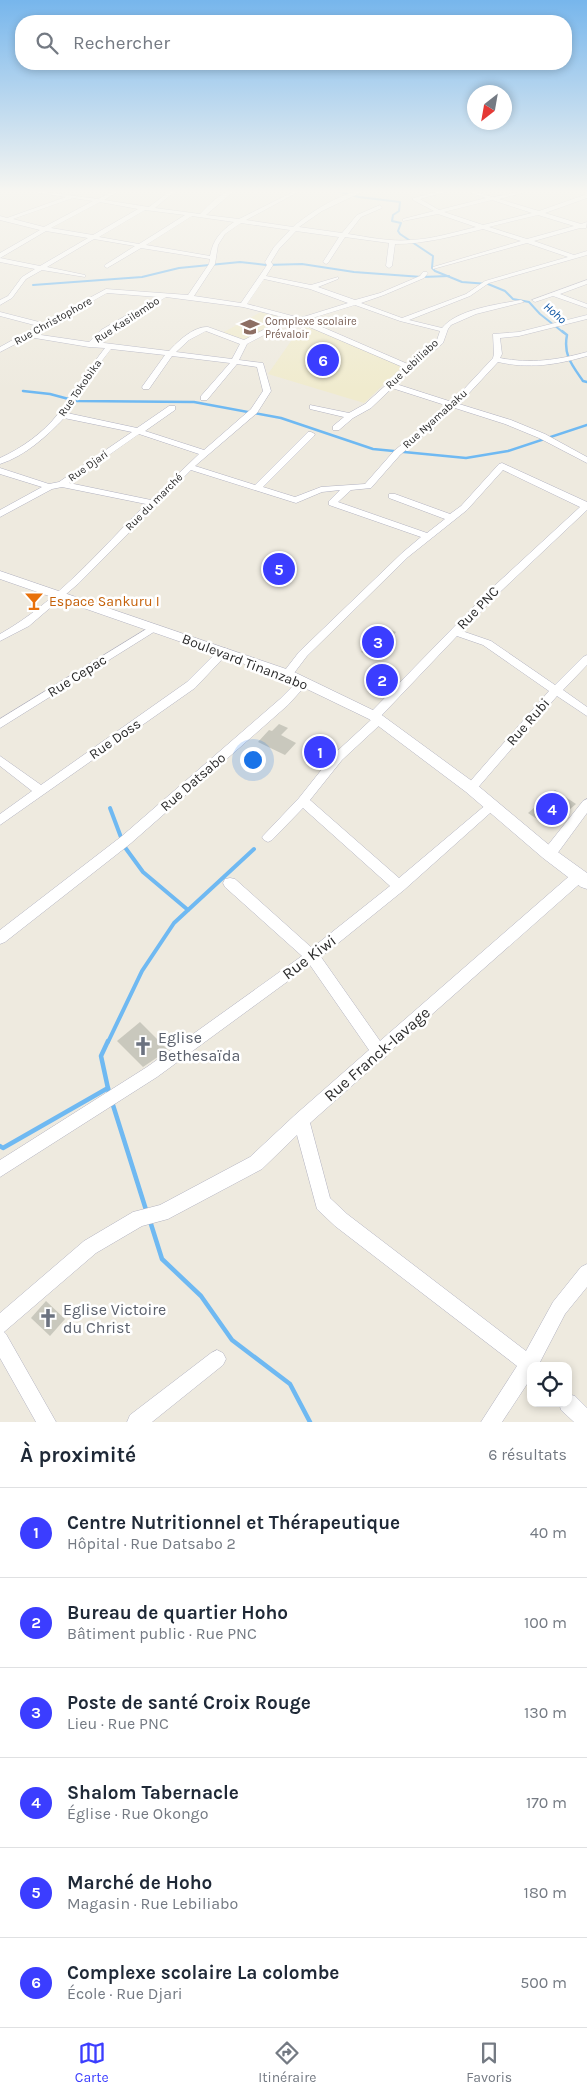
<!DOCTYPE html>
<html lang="fr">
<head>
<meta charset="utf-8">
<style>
	body { margin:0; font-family:Karla,sans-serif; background:#f6f6f7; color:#1f2937 }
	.controls { position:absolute; right:15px; bottom:15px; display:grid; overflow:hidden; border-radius:10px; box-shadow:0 2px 8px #0003 }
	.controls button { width:45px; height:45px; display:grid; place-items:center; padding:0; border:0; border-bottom:1px solid #e0e1e3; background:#fff; color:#1f2937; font:25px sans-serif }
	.compass { position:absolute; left:467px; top:85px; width:45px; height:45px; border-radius:50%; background:#fff; box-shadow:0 2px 8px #0003; rotate:211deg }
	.you { position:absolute; left:252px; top:759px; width:18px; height:18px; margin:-12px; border:4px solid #fff; border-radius:50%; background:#1a73e8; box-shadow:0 0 0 8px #1a73e833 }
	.badge { display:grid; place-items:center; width:32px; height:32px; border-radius:50%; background:#3b3dff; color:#fff; font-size:16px; font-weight:700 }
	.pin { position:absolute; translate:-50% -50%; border:2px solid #fff; box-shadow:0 1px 5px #0006 }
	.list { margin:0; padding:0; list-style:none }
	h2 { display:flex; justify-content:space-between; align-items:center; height:65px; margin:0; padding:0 20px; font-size:21px }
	h2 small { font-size:16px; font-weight:400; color:#747a83 }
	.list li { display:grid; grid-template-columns:32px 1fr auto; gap:15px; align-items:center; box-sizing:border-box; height:90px; padding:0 20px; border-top:1px solid #e0e1e3 }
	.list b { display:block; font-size:19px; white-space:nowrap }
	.list p { margin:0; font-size:16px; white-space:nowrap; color:#747a83 }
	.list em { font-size:16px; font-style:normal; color:#747a83 }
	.icon { flex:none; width:28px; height:28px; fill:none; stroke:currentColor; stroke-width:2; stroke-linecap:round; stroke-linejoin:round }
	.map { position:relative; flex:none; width:587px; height:1422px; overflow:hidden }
	.search { position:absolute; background:#fff; box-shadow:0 2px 8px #0003; left:15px; right:15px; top:15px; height:55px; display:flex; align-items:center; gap:12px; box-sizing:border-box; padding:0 18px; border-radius:20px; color:#747a83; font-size:19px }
	.sheet { height:605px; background:#fff }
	nav { display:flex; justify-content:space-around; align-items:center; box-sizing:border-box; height:70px; border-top:1px solid #e0e1e3; background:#fff; font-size:14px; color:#747a83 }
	nav a { display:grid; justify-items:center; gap:2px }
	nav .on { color:#3b3dff }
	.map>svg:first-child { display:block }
</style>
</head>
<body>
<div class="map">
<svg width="587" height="1422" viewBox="0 0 587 1422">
	<rect width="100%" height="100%" fill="#eeeadf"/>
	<g fill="#f0ebce">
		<polygon points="261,312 286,319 242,342 220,334"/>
		<polygon points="307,326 403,366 364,403 268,374 298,331"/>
	</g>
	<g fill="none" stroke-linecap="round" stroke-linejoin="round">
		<g stroke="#6fb9f2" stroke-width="2">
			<polyline points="336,191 359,197 400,202 399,211 393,215 392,221 401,223 398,231 400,234 433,256 432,268 435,271 462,282 488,284 505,291 513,299 529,302 540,314 564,333"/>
			<polyline points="33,285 142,277 179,268 240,262 266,265 302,264 354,272 422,277 449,276"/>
		</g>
		<g stroke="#6fb9f2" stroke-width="2.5">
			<path d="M562,331L567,335C563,355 572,365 583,381L587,382"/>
			<polyline points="23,391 50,394 76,401 194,402 281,418 373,449 466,458 508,451 587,425"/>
		</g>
		<g stroke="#6fb9f2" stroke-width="4">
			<polyline points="110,808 122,840"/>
			<polyline points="124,846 143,872 188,910"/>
			<polyline points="108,1042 142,971 174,923 254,849"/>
		</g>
		<g stroke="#6fb9f2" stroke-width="4.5">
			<polyline points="108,1041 101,1056 109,1093"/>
			<polyline points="112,1102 147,1213"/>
			<polyline points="0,1146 3,1148 108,1088"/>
			<polyline points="150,1221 162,1259 201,1296 232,1340 290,1384 310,1422"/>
		</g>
	</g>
	<g fill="#c9c8bd">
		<polygon points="383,627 396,632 374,657 361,652"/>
		<polygon points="279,724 288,728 281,735 296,743 285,755 258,742 269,730 272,731"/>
		<polygon points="555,790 576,804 549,827 528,813"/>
		<polygon points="140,1022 168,1050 143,1067 117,1041"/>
		<polygon points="46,1301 65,1319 50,1336 31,1318"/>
	</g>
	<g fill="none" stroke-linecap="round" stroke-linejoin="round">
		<g stroke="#b2b2c0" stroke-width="1">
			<g id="minor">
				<path d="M37,191L98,199L114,191H119L104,200L149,207L170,191H175L155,208L200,214C209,205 221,191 234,191L206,215L239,219L295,191H300L246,220L293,227C309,213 343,191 364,191L322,211L299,227L342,233L357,215L380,205L382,208L361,217L348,234C368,237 390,242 411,240C433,239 455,232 476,227L438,214L403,221V219L434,211L413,200V198L441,191H449L420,199L439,210L486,198L466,191H472L493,197L526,191V192L499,199L539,211L587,194V198L545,213L581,224L587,222L586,228H580L534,241L574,255L587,251V255L489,283L470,296L409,320L442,328C457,309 499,304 521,300L524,302L476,314L451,325L448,329L443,343L396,384L452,402L493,358L494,354L493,334L519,332L587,315V319L519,336L500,338L502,354L500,358C531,364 557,360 587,352V356C556,365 529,369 498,362L459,404L511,420L545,434L587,457V463L539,438L505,424L455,408L400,455L371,488L351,490L338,502L427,533L445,519L389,498V494H395L450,514L461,506L499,464L502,463L587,502V510L500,592L462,631L491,641L555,685L583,657L587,655V665L563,690L587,707V716L557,696L475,791H467L465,788L467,785L549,691L483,645L457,636L381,716L385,719L383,722L342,760L310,800L399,878L488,803H496L498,806L404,890L321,957L380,1041L574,872L579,871L584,872L586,876L584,880L387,1054L385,1058L381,1060L310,1123L330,1198L347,1214L526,1351L553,1302L581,1267L587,1264V1287L565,1314L539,1364L540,1366H531V1378L502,1422H481L517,1366L335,1226L317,1209L297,1135L262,1169L168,1219L142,1226L96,1253L4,1332L6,1334L56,1422H36L0,1358V1313L84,1241L133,1212L160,1205L250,1157L295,1115L369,1050L310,965L157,1077L0,1177V1160L147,1067L302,956L225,887L223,883L225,879L230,878L235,879L312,948L390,886L303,808L272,840L268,842L264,840L262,837L299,798L334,754L372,719L368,716L370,713L492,588L580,507L503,470L467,510L408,557L307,656L291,677L287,678L282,674L299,652L402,553L421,537L329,505V501L340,490L322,492L296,503L191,470L79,583L29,626L0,641V634C57,602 100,550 146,504L62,487L52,489L0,517V510L42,487L0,474V468L49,484L59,482L132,432L64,418C47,436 25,456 0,464V458C22,448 43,433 58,414C75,394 88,369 105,348L89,347L29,337L0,352V347L38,326L0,316V312L43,323L106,289L188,295L209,264L210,259L141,248L107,268L104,266L105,265L135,246L94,239L47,267L85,275V277L42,270L26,279L12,298L0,305V300L8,296L22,277L35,269L0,262V258L40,266L88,238L46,231L0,258V253L40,230L0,220V216L7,218L66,197L39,193ZM73,198L93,201L44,227L13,219ZM492,200L532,213L483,225L444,212ZM100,202L138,209L93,235L51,228ZM145,210L185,215L139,244L99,237ZM538,215L574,226L527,239L489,227ZM192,216L234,222C221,231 213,239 210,256L146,245ZM241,223L290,230L274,247L265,262L267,265L241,303L194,296L215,264L218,245L225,234ZM483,229L521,241L433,267V269L527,243L568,257L485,281L466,294L402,318L361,303L384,295L424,278L428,273L427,272H423L420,276L380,293L355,300L318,287L338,279V277L311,285L266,276L273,265L271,262L279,249L296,231L339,237L323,262L326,264L328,263L345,237L389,243L386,266L389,268L392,266L395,244C425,244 454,236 483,229ZM264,279L310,289L348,303L300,318L247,304ZM107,293L158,297L101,330L89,342L34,334ZM166,297L243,307L286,318L244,340L208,327C194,326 178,341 169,351L96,342L107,334ZM355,305L400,321L440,331L437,340L410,365L306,320ZM293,320L405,368L365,404L349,413L310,405V409L344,417L333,426V430H339L353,418L371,408L392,388L448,406L394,451L365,484L321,487L295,497L263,487L314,436L315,434L311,432H308L255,485L195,466L257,413L271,391L263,363L239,360L247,344ZM206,331L240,344L232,359L176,352L189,340ZM111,349L165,355L142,387L143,389H149L172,356L230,363L201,396V400H207L237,364L257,367L263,391L251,409L204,450L145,431L175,410V406H169L137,428L67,413L94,371ZM139,434L199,454L151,500L69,483Z"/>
				<polygon points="587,280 587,284 560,294 587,304 587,308 553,296 535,302 532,300"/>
				<polygon points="153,625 158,628 157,630 0,728 0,719"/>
				<polygon points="224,648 228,649 229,651 228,653 195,688 0,825 0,814 32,791 0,766 0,756 41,785 187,682 220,649"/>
				<polygon points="303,679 308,683 288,705 130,844 5,942 0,944 0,930 122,836 280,699 299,680"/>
				<polygon points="587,799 587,813 554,858 549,859 544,858 543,854 544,850 583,801"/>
				<polygon points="217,1350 223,1353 226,1359 223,1365 152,1422 127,1422 130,1415 211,1353"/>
				<polygon points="568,1394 575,1396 587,1408 587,1422 574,1422 561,1410 559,1403 568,1403"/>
			</g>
		</g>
		<g stroke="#b2b2c0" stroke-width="1">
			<polygon id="tertiary" points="0,571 292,671 379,713 476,784 555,850 587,873 587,889 581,887 543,858 466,792 369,719 282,677 0,579"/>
		</g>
		<use href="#minor" fill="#fff" fill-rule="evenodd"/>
		<use href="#tertiary" fill="#fff" fill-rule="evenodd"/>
	</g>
	<linearGradient id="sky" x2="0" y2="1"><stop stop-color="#77b6ec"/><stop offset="0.49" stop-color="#f7f6f1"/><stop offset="1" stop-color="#f7f6f1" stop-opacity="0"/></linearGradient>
	<rect width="587" height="390" fill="url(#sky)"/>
	<defs>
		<g id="school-bare" transform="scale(1.5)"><path d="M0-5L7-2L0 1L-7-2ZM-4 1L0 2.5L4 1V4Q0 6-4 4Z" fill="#8d6e63" stroke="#fff" stroke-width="2.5" paint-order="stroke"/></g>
		<g id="bar-bare" transform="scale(1.5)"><path d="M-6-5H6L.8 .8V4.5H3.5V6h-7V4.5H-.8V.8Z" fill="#e8710a" stroke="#fff" stroke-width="2.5" paint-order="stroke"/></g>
		<g id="church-bare" transform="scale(1.5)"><path d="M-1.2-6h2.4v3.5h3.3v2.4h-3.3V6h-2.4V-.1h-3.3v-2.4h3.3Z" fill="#6b7280" stroke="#fff" stroke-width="2.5" paint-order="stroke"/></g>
	</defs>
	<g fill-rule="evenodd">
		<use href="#school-bare" x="250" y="327"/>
		<use href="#bar-bare" x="34" y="601"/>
		<use href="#church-bare" x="143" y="1046"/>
		<use href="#church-bare" x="48" y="1318"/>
	</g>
	<g text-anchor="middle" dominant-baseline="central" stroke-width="5" stroke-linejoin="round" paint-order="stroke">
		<g font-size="11" fill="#2c2c2c" stroke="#fff">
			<text transform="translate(127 320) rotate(-33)">Rue Kasilembo</text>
			<text transform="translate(53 321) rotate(-29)">Rue Christophore</text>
			<text transform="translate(412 364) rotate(-43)">Rue Lebiliabo</text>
			<text transform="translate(80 388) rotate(-55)">Rue Tokobika</text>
			<text transform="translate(435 419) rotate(-42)">Rue Nyamabaku</text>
			<text transform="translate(88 466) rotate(-35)">Rue Djari</text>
			<text transform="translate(154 502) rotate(-45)">Rue du marché</text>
		</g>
		<g font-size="11" fill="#785e54" stroke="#fff" text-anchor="start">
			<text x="265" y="321">Complexe scolaire<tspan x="265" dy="13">Prévaloir</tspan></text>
		</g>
		<g font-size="12" font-style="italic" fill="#0a53a3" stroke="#fff">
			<text transform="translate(555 313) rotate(41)">Hoho</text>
		</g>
		<g font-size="14" fill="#c56008" stroke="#fff" text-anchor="start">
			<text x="49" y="601">Espace Sankuru I</text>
		</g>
		<g font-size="14" fill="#2c2c2c" stroke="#fff">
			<text transform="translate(478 608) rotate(-46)">Rue PNC</text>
			<text transform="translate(245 662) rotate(21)">Boulevard Tinanzabo</text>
			<text transform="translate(77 676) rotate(-32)">Rue Cepac</text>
			<text transform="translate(528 722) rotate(-49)">Rue Rubi</text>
			<text transform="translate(115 739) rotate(-35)">Rue Doss</text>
			<text transform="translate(193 782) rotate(-41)">Rue Datsabo</text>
		</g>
		<g font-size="16" fill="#2c2c2c" stroke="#fff">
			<text transform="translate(309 957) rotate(-37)">Rue Kiwi</text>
			<text transform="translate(377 1054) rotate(-41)">Rue Franck-lavage</text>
		</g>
		<g font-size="16" fill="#5b616d" stroke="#fff" text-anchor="start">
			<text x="158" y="1037">Eglise<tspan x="158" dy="18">Bethesaïda</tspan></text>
			<text x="63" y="1309">Eglise Victoire<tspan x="63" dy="18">du Christ</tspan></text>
		</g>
	</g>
</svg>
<div class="controls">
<button><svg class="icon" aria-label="locate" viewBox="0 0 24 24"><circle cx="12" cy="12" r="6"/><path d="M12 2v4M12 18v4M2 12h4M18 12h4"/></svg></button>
</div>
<svg class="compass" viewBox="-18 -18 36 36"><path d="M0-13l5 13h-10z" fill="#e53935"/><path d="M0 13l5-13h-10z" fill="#747a83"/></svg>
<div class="you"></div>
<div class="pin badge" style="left:320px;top:752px">1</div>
<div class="pin badge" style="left:382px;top:680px">2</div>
<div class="pin badge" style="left:378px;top:642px">3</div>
<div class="pin badge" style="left:552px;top:809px">4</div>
<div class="pin badge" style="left:279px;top:569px">5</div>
<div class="pin badge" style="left:323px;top:360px">6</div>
<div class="search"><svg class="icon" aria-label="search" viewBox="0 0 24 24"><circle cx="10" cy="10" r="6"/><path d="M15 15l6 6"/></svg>Rechercher</div>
</div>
<section class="sheet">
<h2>À proximité<small>6 résultats</small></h2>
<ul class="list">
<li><span class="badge">1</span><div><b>Centre Nutritionnel et Thérapeutique</b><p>Hôpital · Rue Datsabo 2</p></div><em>40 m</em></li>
<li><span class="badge">2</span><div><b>Bureau de quartier Hoho</b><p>Bâtiment public · Rue PNC</p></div><em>100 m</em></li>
<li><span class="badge">3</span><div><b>Poste de santé Croix Rouge</b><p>Lieu · Rue PNC</p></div><em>130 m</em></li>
<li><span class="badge">4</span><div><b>Shalom Tabernacle</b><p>Église · Rue Okongo</p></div><em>170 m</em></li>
<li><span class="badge">5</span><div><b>Marché de Hoho</b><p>Magasin · Rue Lebiliabo</p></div><em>180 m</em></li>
<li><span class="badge">6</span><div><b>Complexe scolaire La colombe</b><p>École · Rue Djari</p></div><em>500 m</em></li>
</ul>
</section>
<nav>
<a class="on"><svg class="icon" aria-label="map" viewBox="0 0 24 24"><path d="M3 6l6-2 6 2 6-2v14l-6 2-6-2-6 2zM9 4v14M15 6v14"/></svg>Carte</a>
<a><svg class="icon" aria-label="directions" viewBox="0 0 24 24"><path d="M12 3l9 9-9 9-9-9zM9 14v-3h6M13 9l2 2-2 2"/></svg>Itinéraire</a>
<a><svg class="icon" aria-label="saved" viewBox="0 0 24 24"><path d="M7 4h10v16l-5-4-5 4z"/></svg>Favoris</a>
</nav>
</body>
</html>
